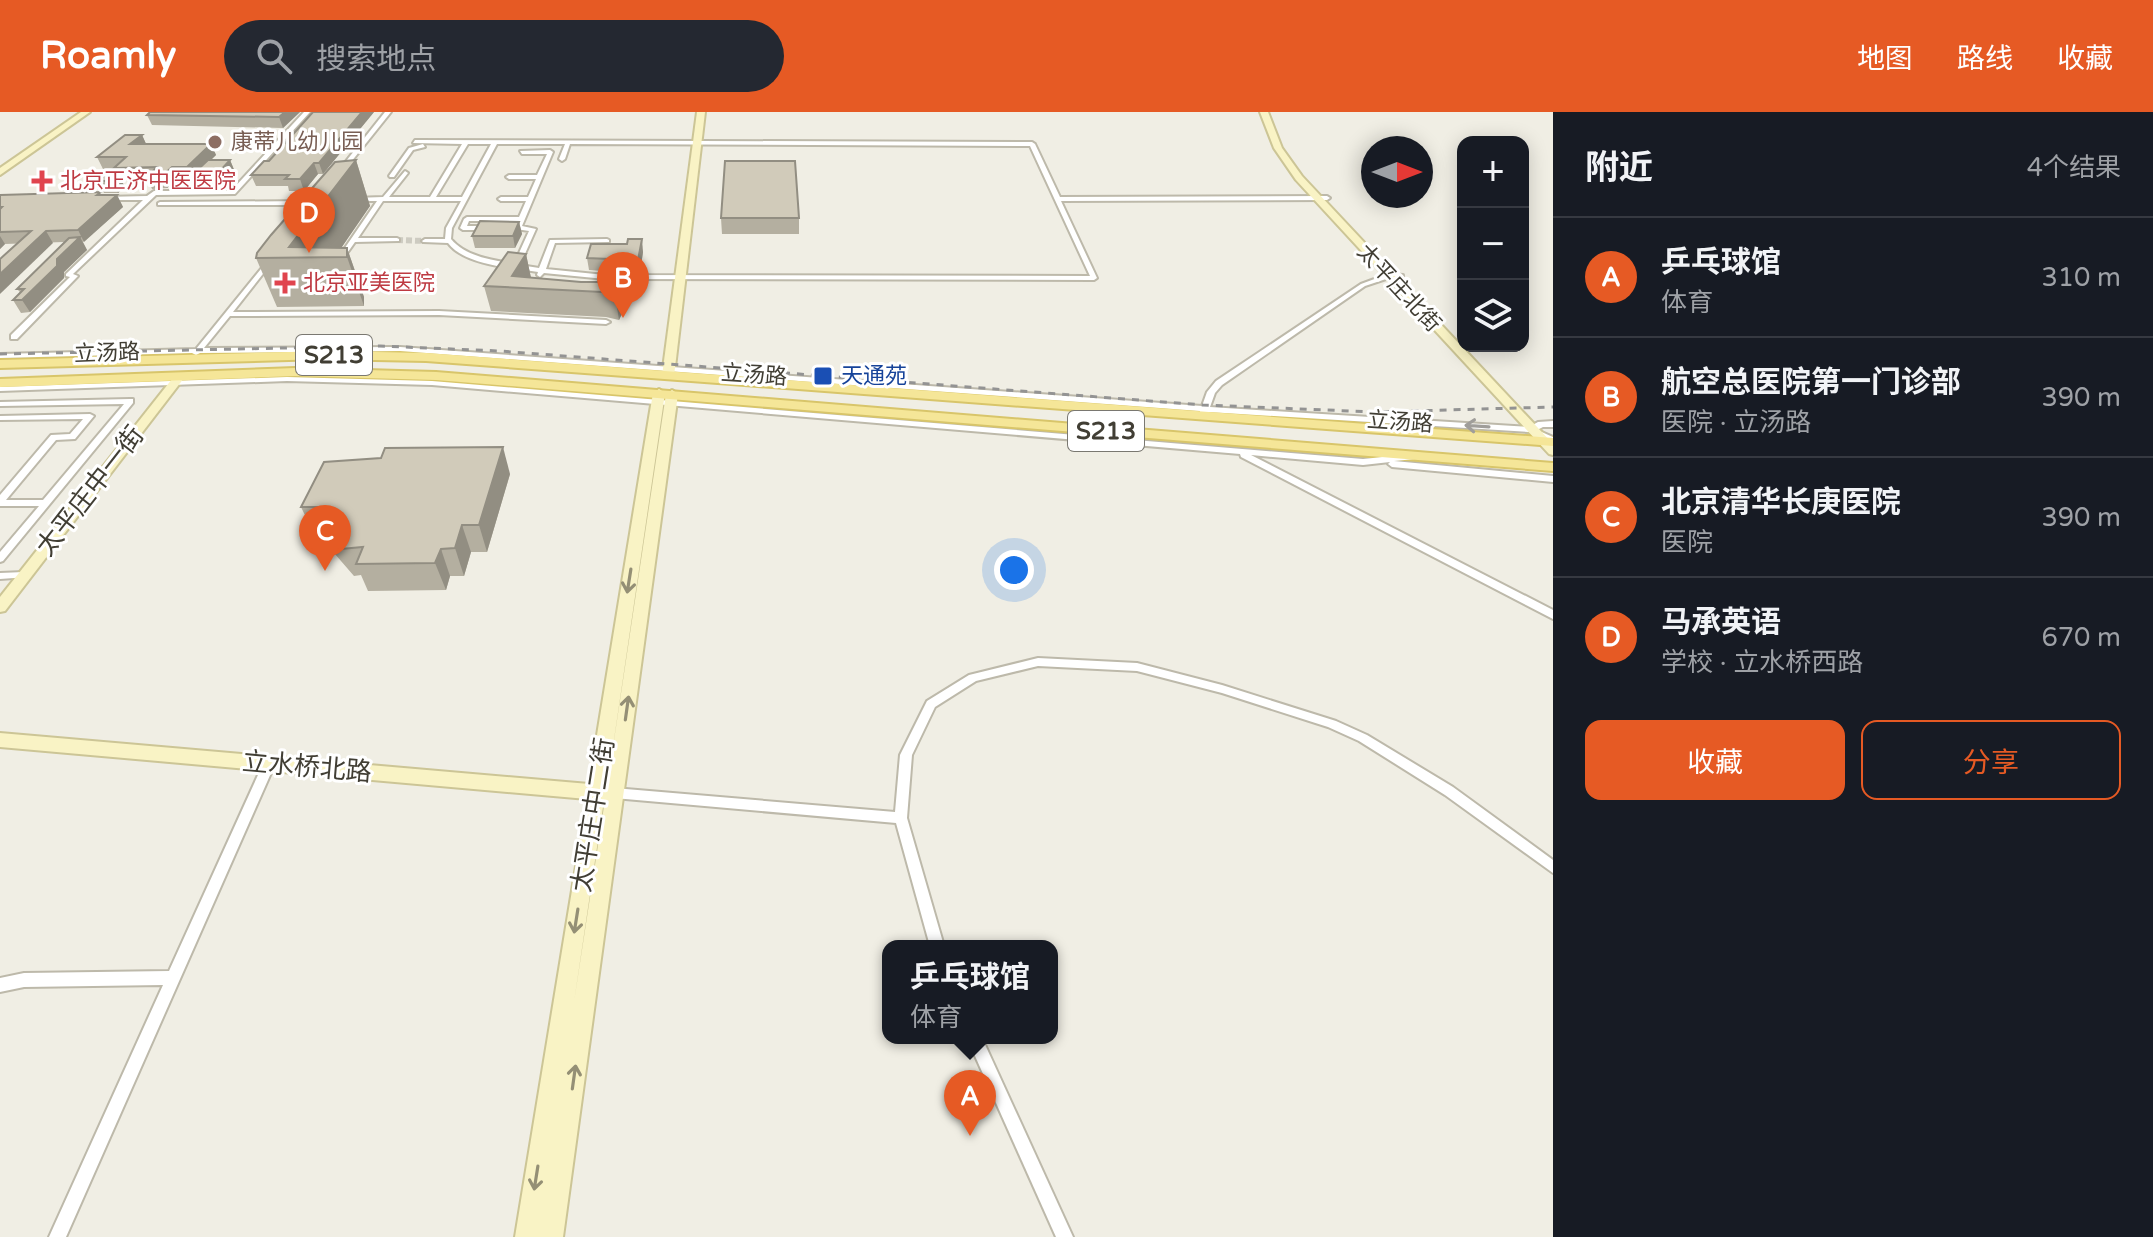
<!DOCTYPE html>
<html lang="zh">
<head>
<meta charset="utf-8">
<style>
	body { margin:0; font-family:"Varela Round","Noto Sans SC",sans-serif; background:#242831; color:#f1f3f6 }
	.controls { position:absolute; right:24px; top:24px; display:grid; overflow:hidden; border-radius:16px; box-shadow:0 4px 20px #0003 }
	.controls button { width:72px; height:72px; display:grid; place-items:center; padding:0; border:0; border-bottom:2px solid #363941; background:#171b24; color:#f1f3f6; font:40px sans-serif }
	.compass { position:absolute; left:1361px; top:24px; width:72px; height:72px; border-radius:50%; background:#171b24; box-shadow:0 4px 20px #0003; rotate:90deg }
	.you { position:absolute; left:1014px; top:458px; width:28px; height:28px; margin:-20px; border:6px solid #fff; border-radius:50%; background:#1a73e8; box-shadow:0 0 0 12px #1a73e833 }
	.badge { display:grid; place-items:center; width:52px; height:52px; border-radius:50%; background:#e65a24; color:#fff; font-size:26px; font-weight:700 }
	.pin { position:absolute; translate:-50% -66px; filter:drop-shadow(0 2px 4px #0008) }
	.pin::after { content:''; position:absolute; top:42px; width:28px; height:24px; background:inherit; clip-path:polygon(0 0,100% 0,50% 100%) }
	.popup { position:absolute; left:882px; top:828px; width:176px; height:104px; box-sizing:border-box; display:grid; place-content:center; border-radius:16px; background:#171b24; filter:drop-shadow(0 2px 6px #0005); font-size:26px; white-space:nowrap; color:#9ea1a6 }
	.popup b { font-size:30px; color:#f1f3f6 }
	.popup::after { content:''; position:absolute; left:50%; top:100%; margin-left:-16px; border:16px solid transparent; border-top-color:#171b24 }
	.list { margin:0; padding:0; list-style:none }
	h2 { display:flex; justify-content:space-between; align-items:center; height:104px; margin:0; padding:0 32px; font-size:34px }
	h2 small { font-size:26px; font-weight:400; color:#9ea1a6 }
	.list li { display:grid; grid-template-columns:52px 1fr auto; gap:24px; align-items:center; box-sizing:border-box; height:120px; padding:0 32px; border-top:2px solid #363941 }
	.list b { display:block; font-size:30px; white-space:nowrap }
	.list p { margin:0; font-size:26px; white-space:nowrap; color:#9ea1a6 }
	.list em { font-size:26px; font-style:normal; color:#9ea1a6 }
	.actions { display:flex; gap:16px; padding:24px 32px }
	.actions a { flex:1; padding:18px 0; border:2px solid #e65a24; border-radius:16px; text-align:center; font-size:28px; color:#e65a24 }
	.actions .main { background:#e65a24; color:#fff }
	.icon { flex:none; width:44px; height:44px; fill:none; stroke:currentColor; stroke-width:2; stroke-linecap:round; stroke-linejoin:round }
	.map { position:relative; flex:none; width:1553px; height:1125px; overflow:hidden }
	header { display:flex; align-items:center; gap:48px; box-sizing:border-box; height:112px; padding:0 40px; background:#e65a24; color:#fff }
	header strong { font-size:38px }
	nav { display:flex; gap:44px; margin-inline-start:auto; font-size:28px }
	.search { width:560px; height:72px; background:#242831; display:flex; align-items:center; gap:20px; box-sizing:border-box; padding:0 28px; border-radius:44px; color:#9ea1a6; font-size:30px }
	main { display:flex }
	aside { flex:1; background:#171b24 }
	.map>svg:first-child { display:block }
</style>
</head>
<body>
<header>
<strong>Roamly</strong>
<div class="search"><svg class="icon" aria-label="search" viewBox="0 0 24 24"><circle cx="10" cy="10" r="6"/><path d="M15 15l6 6"/></svg>搜索地点</div>
<nav><a>地图</a><a>路线</a><a>收藏</a></nav>
</header>
<main>
<div class="map">
<svg width="1553" height="1125" viewBox="0 0 1553 1125">
	<rect width="100%" height="100%" fill="#f0eee4"/>
	<g fill="none" stroke-linecap="round" stroke-linejoin="round">
		<polyline stroke="#cdcbc1" stroke-width="6" stroke-dasharray="6 3" stroke-linecap="butt" points="397,128 425,129"/>
		<g stroke="#bdb9aa" stroke-width="4">
			<g id="street">
				<polygon points="304,0 310,0 235,82 156,83 73,162 78,164 17,227 11,227 11,223 70,165 66,164 66,162 143,88 105,88 103,87 103,85 147,84 154,79 231,79"/>
				<polygon points="385,0 391,0 343,60 339,60 339,58"/>
				<path d="M415,28L1032,30L1035,32L1060,85L1327,84L1330,86L1327,88L1061,89L1097,166L1094,168L605,167L544,161L540,165L537,163L538,160C512,156 464,153 448,131L423,130L422,129L425,127H445L446,116L461,89H383L358,126H397L399,127V129L355,130L343,147H339L338,146L377,89H356L354,88V86L383,85L405,59L408,61L389,85H430L462,32L413,31ZM468,32H491L462,85H436ZM497,32H565L559,47L562,49L565,47L570,32L1030,34L1090,164L605,163L546,157L555,131L609,130V128L607,127L550,128L539,156L520,153L536,117L522,114L553,40L550,38L520,39L522,42H547L537,63H509L506,65L509,67H536L528,85H501L498,87L501,89H526L519,105H467L464,107L460,116L463,118H491L494,116L491,114H467L469,109H518L516,117L529,119L514,152C491,148 465,144 451,127L452,116Z"/>
				<polygon points="423,32 425,35 413,38 394,65 390,65 389,64 409,36"/>
				<polygon points="160,90 312,89 315,91 312,93 158,93 158,91"/>
				<polygon points="271,146 273,147 273,149 233,200 439,199 606,208 610,210 606,212 439,203 230,204 204,236 400,235 1202,294 1207,280 1216,269 1361,172 1388,162 1403,163 1403,165 1389,166 1365,174 1222,273 1215,281 1210,295 1529,315 1538,310 1553,309 1553,315 1543,315 1537,318 1553,325 1553,331 1529,320 1209,300 1206,306 1203,306 1199,304 1200,299 400,239 200,241 196,243 192,241 0,246 0,242 196,237 269,147"/>
				<polygon points="287,265 432,269 1363,347 1412,342 1415,343 1415,347 1394,349 1553,364 1553,370 1392,355 1388,352 1390,350 1363,353 1251,343 1553,498 1553,507 1241,345 1240,342 432,273 287,269 0,279 0,275"/>
				<polygon points="130,287 133,287 133,291 3,449 0,450 0,440 39,394 0,394 0,383 51,323 70,322 83,307 0,308 0,304 90,302 94,304 75,327 56,328 6,388 43,388 124,292 0,294 0,290"/>
				<polygon points="24,460 29,463 28,465 0,467 0,461"/>
				<polygon points="1038,546 1137,551 1222,573 1336,609 1367,623 1453,675 1553,748 1553,761 1445,683 1359,629 1328,615 1222,581 1137,559 1038,554 976,569 935,595 912,643 907,706 944,834 930,834 896,711 614,686 610,685 608,681 610,677 614,676 895,700 900,643 927,589 969,563"/>
				<polygon points="269,647 273,649 275,652 66,1125 49,1125 163,873 24,875 0,880 0,866 24,861 169,859 263,652 265,649"/>
				<polygon points="967,926 982,926 1073,1125 1056,1125"/>
			</g>
		</g>
		<g stroke="#ccc596" stroke-width="4">
			<g id="secondary">
				<polygon points="81,0 90,0 0,63 0,56"/>
				<polygon points="697,0 705,0 674,264 668,267 662,264"/>
				<polygon points="1260,0 1268,0 1282,36 1302,64 1553,332 1553,343 1549,342 1296,68 1274,36"/>
				<polygon points="180,261 184,262 184,266 5,499 0,500 0,485 176,262"/>
				<path d="M659,277L665,281L607,675L666,282L672,278L678,282L563,1125H515L587,687L0,635V621L589,672L653,281ZM604,688H605L574,890Z"/>
			</g>
		</g>
		<g stroke="#d8c56a" stroke-width="4">
			<g id="primary">
				<polygon points="324,239 426,241 1553,326 1553,334 426,249 324,247 0,256 0,248"/>
				<polygon points="295,256 436,260 1553,351 1553,359 436,268 295,264 0,275 0,267"/>
			</g>
		</g>
		<use href="#street" fill="#fff" fill-rule="evenodd"/>
		<use href="#secondary" fill="#f9f3c5" fill-rule="evenodd"/>
		<use href="#primary" fill="#f5e698" fill-rule="evenodd"/>
		<polyline stroke="#939393" stroke-width="3" stroke-dasharray="7 7" stroke-linecap="butt" points="0,242 380,234 499,239 1203,293 1375,300 1553,295"/>
	</g>
	<g fill="#b4afa0">
		<polygon points="150,0 300,0 283,16 152,13 147,3"/>
		<polygon points="313,0 374,0 323,62 318,62 304,79 289,79 288,74 256,74 251,63 269,49"/>
		<polygon points="142,23 146,32 211,32 216,43 211,48 230,48 235,60 225,70 217,70 211,76 197,76 192,66 177,67 167,76 152,77 148,67 120,67 125,75 118,81 104,81 97,69 116,61 114,57 103,57 97,45"/>
		<polygon points="356,48 370,94 341,136 347,136 364,185 364,194 277,195 256,146"/>
		<polygon points="0,83 117,83 123,95 83,130 87,138 64,160 64,166 30,200 21,201 13,188 20,180 17,177 64,130 5,132 0,137"/>
		<polygon points="721,106 799,106 799,122 722,122"/>
		<polygon points="519,110 522,122 515,136 475,136 472,124"/>
		<polygon points="643,140 640,160 635,160 637,170 619,208 606,205 491,199 484,174 526,142 531,166 581,170 598,170 603,159 589,158 587,146"/>
		<polygon points="510,362 487,440 471,440 464,464 450,464 446,478 368,479 361,463 354,464 328,434 322,422 314,422 301,395"/>
	</g>
	<g fill="#928e82">
		<polygon points="285,0 300,0 283,16 279,5"/>
		<polygon points="362,0 374,0 323,62 319,51"/>
		<polygon points="142,23 147,34 130,32"/>
		<polygon points="211,32 216,43 194,64 191,64 192,67 187,55"/>
		<polygon points="230,48 235,60 225,70 220,59"/>
		<polygon points="356,48 370,94 335,145 289,135"/>
		<polygon points="314,51 318,62 304,79 300,67"/>
		<polygon points="172,55 177,67 167,76 162,64"/>
		<polygon points="212,59 217,70 211,76 206,64"/>
		<polygon points="119,64 125,75 118,81 112,69"/>
		<polygon points="117,83 123,95 84,130 78,118"/>
		<polygon points="519,110 522,122 515,136 513,124"/>
		<polygon points="46,119 53,131 0,182 0,162"/>
		<polygon points="0,124 5,132 0,137"/>
		<polygon points="80,125 87,138 64,160 64,166 30,200 22,188 57,147"/>
		<polygon points="642,127 643,140 640,160 638,148"/>
		<polygon points="347,136 364,185 364,194 347,145"/>
		<polygon points="526,142 531,166 512,164"/>
		<polygon points="634,145 637,170 619,208 615,183"/>
		<polygon points="503,335 510,362 487,440 479,413"/>
		<polygon points="462,413 471,440 464,464 455,436"/>
		<polygon points="441,437 450,464 446,478 435,451"/>
	</g>
	<g fill="#d1cbba" stroke="#928e82" stroke-width="2">
		<polygon points="150,0 285,0 279,5 147,3"/>
		<polygon points="313,0 362,0 319,51 314,51 300,67 285,67 289,63 251,63 264,49 269,49"/>
		<polygon points="125,23 142,23 130,32 211,32 187,55 172,55 162,64 147,65 157,55 114,56 126,45 97,45"/>
		<polygon points="208,48 230,48 220,59 212,59 206,64 191,64"/>
		<polygon points="356,48 289,135 347,136 347,145 256,146 257,141 271,123 335,50"/>
		<polygon points="725,49 795,49 799,106 721,106"/>
		<polygon points="113,57 119,64 112,69 97,69"/>
		<polygon points="101,80 97,83 117,83 78,118 46,119 0,162 0,147 31,119 0,120 0,97 2,95 0,95 0,83"/>
		<polygon points="480,109 519,110 513,124 472,124"/>
		<polygon points="80,125 57,147 57,154 22,188 13,188 24,177 17,177 69,126"/>
		<polygon points="628,127 642,127 638,148 634,147 634,145 611,145 610,147 587,146 591,132 627,132"/>
		<polygon points="508,140 526,142 512,164 581,170 598,170 611,145 634,145 615,183 602,180 484,174"/>
		<polygon points="503,335 479,413 462,413 455,436 441,437 435,451 356,452 363,435 341,437 314,407 321,395 301,395 324,350 381,346 385,336"/>
	</g>
	<defs><path id="oneway-shaft" d="M-6 0H5M1.5-3L5.5 0L1.5 3" fill="none" stroke-width="1.6" stroke-linecap="round" stroke-linejoin="round" transform="scale(2)"/></defs>
	<use stroke="#a09e9a" href="#oneway-shaft" transform="translate(1477 314) rotate(-176)"/>
	<g stroke="#948f75">
		<use href="#oneway-shaft" transform="translate(629 469) rotate(99)"/>
		<use href="#oneway-shaft" transform="translate(627 596) rotate(-82)"/>
		<use href="#oneway-shaft" transform="translate(576 809) rotate(99)"/>
		<use href="#oneway-shaft" transform="translate(574 965) rotate(-82)"/>
		<use href="#oneway-shaft" transform="translate(536 1066) rotate(99)"/>
	</g>
	<circle fill="#8d6e63" stroke="#fff" stroke-width="3" cx="215" cy="30" r="8"/>
	<g fill="#e0444e" stroke="#fff" stroke-width="3">
		<path d="M38 57h8v8h8v8h-8v8h-8v-8h-8v-8h8z"/>
		<path d="M281 159h8v8h8v8h-8v8h-8v-8h-8v-8h8z"/>
	</g>
	<rect fill="#1a4fb4" stroke="#fff" stroke-width="3" x="813" y="254" width="20" height="20" rx="4"/>
	<g text-anchor="middle" dominant-baseline="central" stroke-width="6" stroke-linejoin="round" paint-order="stroke">
		<g font-size="22" fill="#785e54" stroke="#fff" text-anchor="start">
			<text x="231" y="30">康蒂儿幼儿园</text>
		</g>
		<g font-size="22" fill="#be3a42" stroke="#fff" text-anchor="start">
			<text x="60" y="69">北京正济中医医院</text>
			<text x="303" y="171">北京亚美医院</text>
		</g>
		<g font-size="22" fill="#413e34" stroke="#fff">
			<text transform="translate(1399 176) rotate(47)">太平庄北街</text>
			<text transform="translate(107 241) rotate(-2)">立汤路</text>
			<text transform="translate(754 263) rotate(4)">立汤路</text>
			<text transform="translate(1400 310) rotate(4)">立汤路</text>
		</g>
		<g font-size="22" fill="#164399" stroke="#fff" text-anchor="start">
			<text x="841" y="264">天通苑</text>
		</g>
		<g fill="#fff" stroke="#7a7871" stroke-width="2">
			<rect x="296" y="223" width="76" height="40" rx="6"/>
			<rect x="1068" y="299" width="76" height="40" rx="6"/>
		</g>
		<g font-size="24" font-weight="bold" fill="#413e34">
			<text x="334" y="243">S213</text>
			<text x="1106" y="319">S213</text>
		</g>
		<g font-size="26" fill="#413e34" stroke="#fff">
			<text transform="translate(90 379) rotate(-52)">太平庄中一街</text>
			<text transform="translate(307 655) rotate(5)">立水桥北路</text>
			<text transform="translate(593 703) rotate(-81)">太平庄中二街</text>
		</g>
	</g>
</svg>
<div class="controls">
<button>+</button>
<button>−</button>
<button><svg class="icon" aria-label="layers" viewBox="0 0 24 24"><path d="M12 4l9 5-9 5-9-5zM3 14l9 5 9-5"/></svg></button>
</div>
<svg class="compass" viewBox="-18 -18 36 36"><path d="M0-13l5 13h-10z" fill="#e53935"/><path d="M0 13l5-13h-10z" fill="#9ea1a6"/></svg>
<div class="you"></div>
<div class="pin badge" style="left:970px;top:1024px">A</div>
<div class="popup"><b>乒乓球馆</b>体育</div>
<div class="pin badge" style="left:623px;top:206px">B</div>
<div class="pin badge" style="left:325px;top:459px">C</div>
<div class="pin badge" style="left:309px;top:141px">D</div>
</div>
<aside>
<h2>附近<small>4个结果</small></h2>
<ul class="list">
<li><span class="badge">A</span><div><b>乒乓球馆</b><p>体育</p></div><em>310 m</em></li>
<li><span class="badge">B</span><div><b>航空总医院第一门诊部</b><p>医院 · 立汤路</p></div><em>390 m</em></li>
<li><span class="badge">C</span><div><b>北京清华长庚医院</b><p>医院</p></div><em>390 m</em></li>
<li><span class="badge">D</span><div><b>马承英语</b><p>学校 · 立水桥西路</p></div><em>670 m</em></li>
</ul>
<div class="actions"><a class="main">收藏</a><a>分享</a></div>
</aside>
</main>
</body>
</html>
